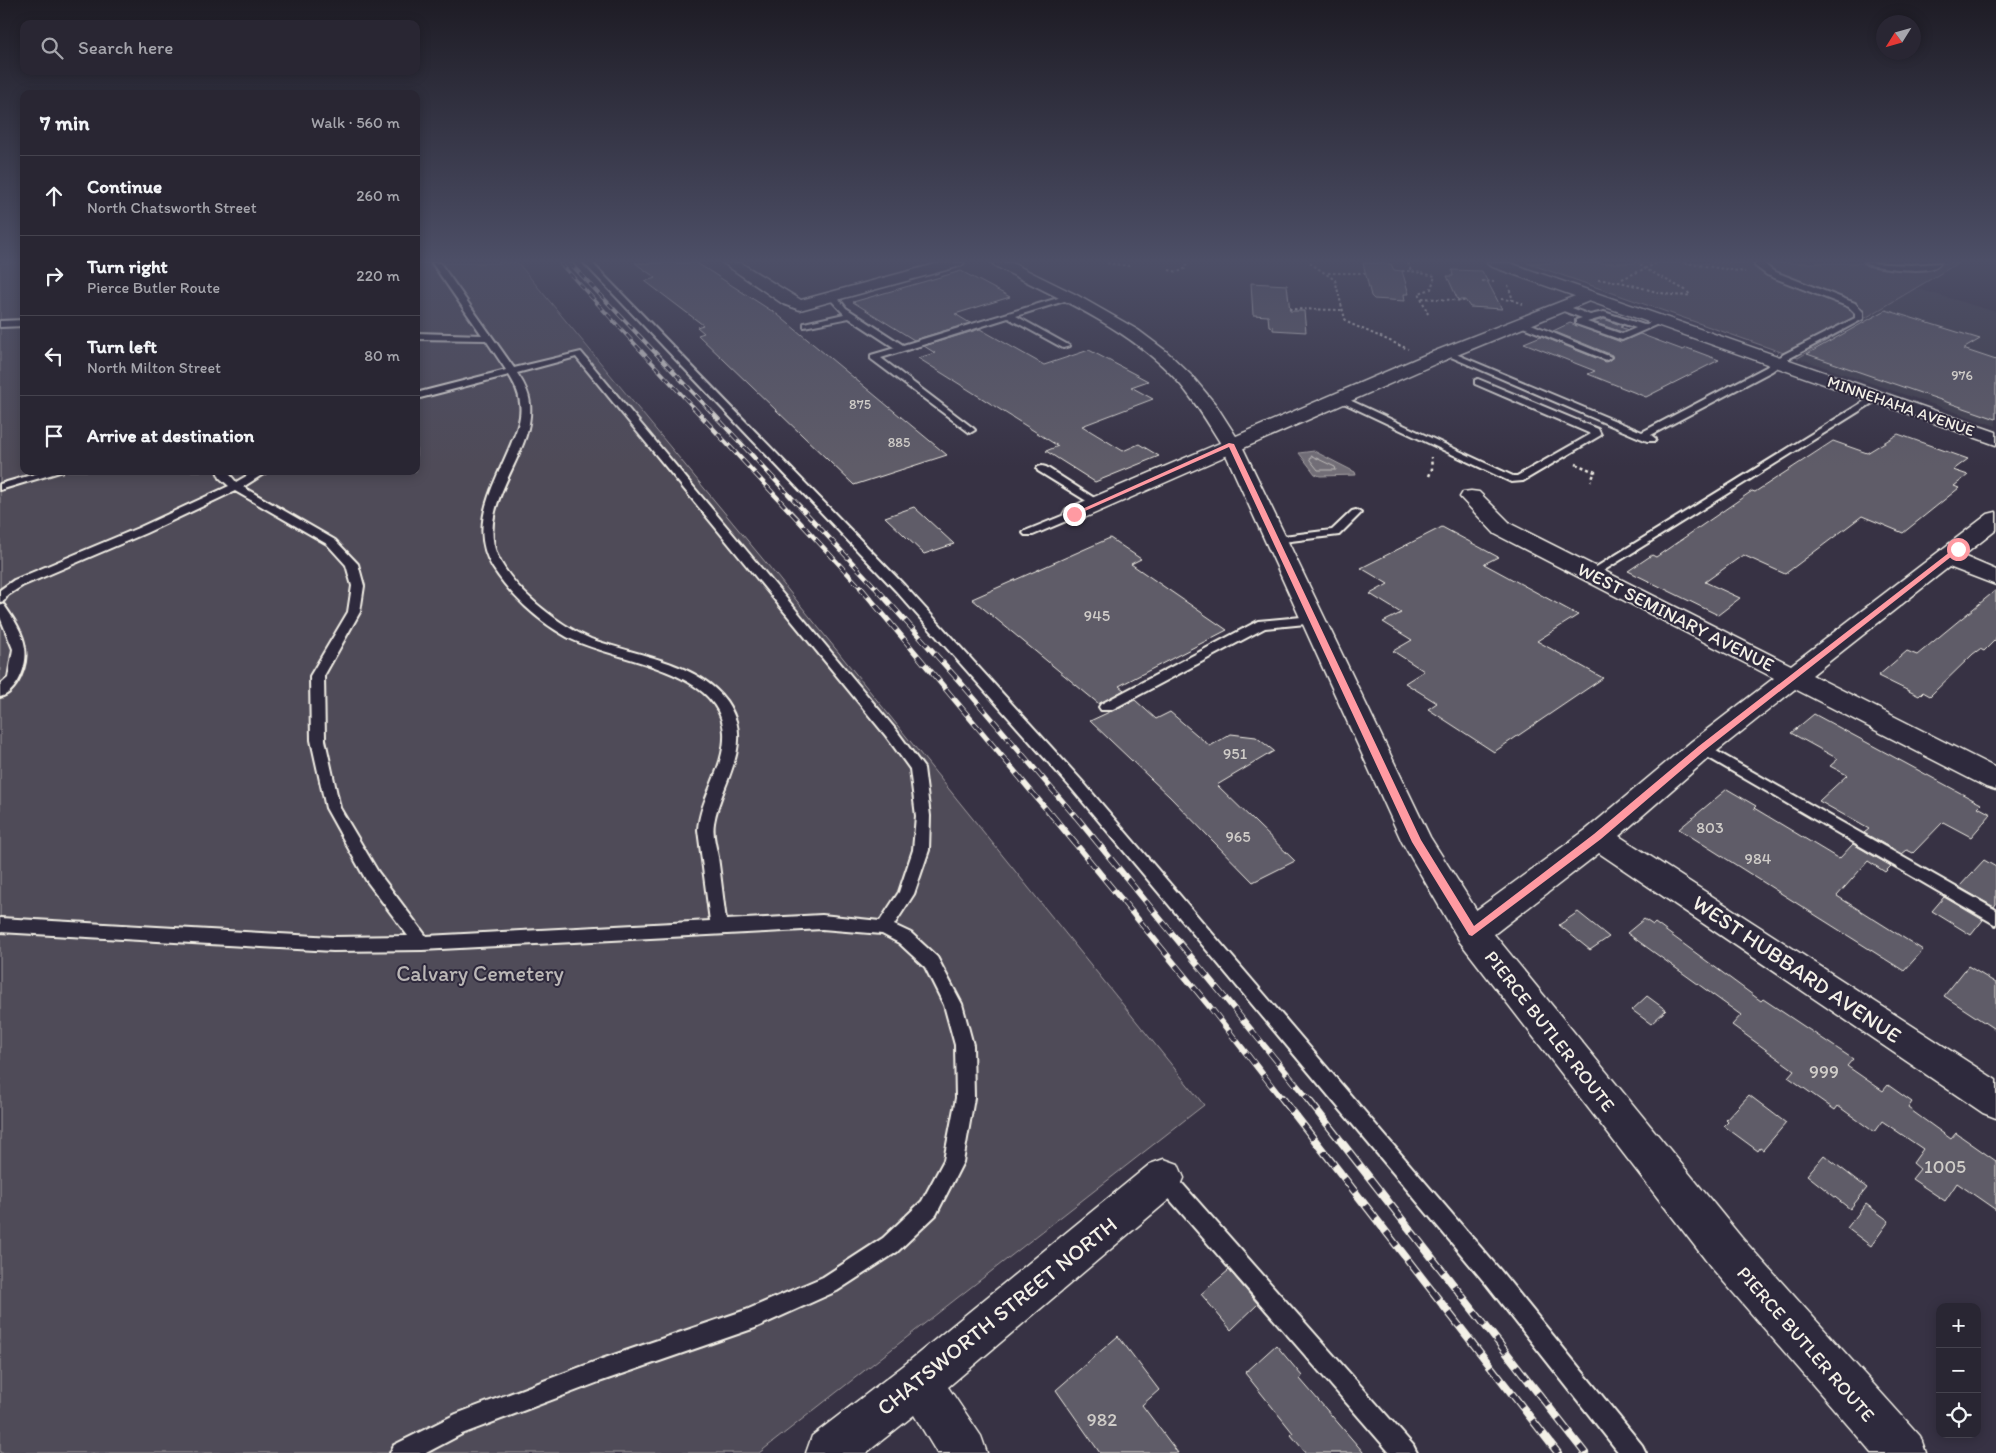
<!DOCTYPE html>
<html lang="en">
<head>
<meta charset="utf-8">
<style>
	body { margin:0; font-family:Itim,sans-serif; background:#312e3b; color:#f1f3f6 }
	.controls { position:absolute; right:15px; bottom:15px; display:grid; overflow:hidden; border-radius:10px; box-shadow:0 2px 12px #0003 }
	.controls button { width:45px; height:45px; display:grid; place-items:center; padding:0; border:0; border-bottom:1px solid #45434e; background:#292633; color:#f1f3f6; font:25px sans-serif }
	.compass { position:absolute; left:1876px; top:15px; width:45px; height:45px; border-radius:50%; background:#292633; box-shadow:0 2px 12px #0003; rotate:233deg }
	.stop { position:absolute; width:15px; height:15px; margin:-11px; border:4px solid #ff9aa2; border-radius:50%; background:#fff }
	.stop.end { background:#ff9aa2; border-color:#fff; box-shadow:0 1px 5px #0008 }
	.list { margin:0; padding:0; list-style:none }
	h2 { display:flex; justify-content:space-between; align-items:center; height:65px; margin:0; padding:0 20px; font-size:21px }
	h2 small { font-size:16px; font-weight:400; color:#a5a5ac }
	.list li { display:grid; grid-template-columns:32px 1fr auto; gap:15px; align-items:center; box-sizing:border-box; height:80px; padding:0 20px; border-top:1px solid #45434e }
	.list b { display:block; font-size:19px; white-space:nowrap }
	.list p { margin:0; font-size:16px; white-space:nowrap; color:#a5a5ac }
	.list em { font-size:16px; font-style:normal; color:#a5a5ac }
	.icon { flex:none; width:28px; height:28px; fill:none; stroke:currentColor; stroke-width:2; stroke-linecap:round; stroke-linejoin:round }
	.map { position:relative; flex:none; width:1996px; height:1453px; overflow:hidden }
	.search { position:absolute; background:#292633; box-shadow:0 2px 12px #0003; left:20px; top:20px; width:400px; height:55px; display:flex; align-items:center; gap:12px; box-sizing:border-box; padding:0 18px; border-radius:10px; color:#a5a5ac; font-size:19px }
	.panel { position:absolute; background:#292633; box-shadow:0 2px 12px #0003; left:20px; top:90px; width:400px; height:385px; border-radius:10px }
	.map>svg:first-child { display:block }
</style>
</head>
<body>
<div class="map">
<svg width="1996" height="1453" viewBox="0 0 1996 1453">
	<rect width="100%" height="100%" fill="#373244"/>
	<filter id="ink" filterUnits="userSpaceOnUse"><feTurbulence type="fractalNoise" baseFrequency=".02" numOctaves="2"/><feDisplacementMap in="SourceGraphic" scale="10" xChannelSelector="R" yChannelSelector="G"/><feConvolveMatrix kernelMatrix="1 2 1 2 8 2 1 2 1" color-interpolation-filters="sRGB"/></filter>
	<g filter="url(#ink)">
		<polygon fill="#433f4e" points="1915,288 1996,312 1996,426 1798,358"/>
		<g fill="#504b59" stroke="#a29ea0">
			<polygon points="0,263 24,263 24,471 416,471 416,263 518,263 776,575 1204,1105 759,1453 0,1453"/>
			<polygon points="1527,263 1958,263 1798,358"/>
		</g>
		<polygon fill="#726e77" stroke="#a6a2a4" points="1314,451 1355,472 1356,475 1320,476 1315,474 1299,453"/>
		<g fill="none" stroke-linecap="round" stroke-linejoin="round">
			<polygon stroke="#c0bdbb" stroke-width="1" points="1312,456 1335,467 1336,470 1318,470 1310,460"/>
		</g>
		<g fill="#5f5c67" stroke="#f4f1e8">
			<polygon points="635,263 697,263 778,315 947,455 854,485 698,335 704,333 697,327 703,325 645,281 656,278"/>
			<polygon points="1363,263 1391,264 1394,270 1402,271 1409,294 1404,294 1405,301 1374,299 1371,296"/>
			<polygon points="1452,270 1482,271 1502,309 1470,307 1465,300 1458,300 1447,276 1453,276"/>
			<polygon points="961,271 1010,297 955,314 970,323 914,340 853,302"/>
			<polygon points="1251,283 1287,285 1290,311 1304,311 1306,332 1273,330 1273,327 1269,326 1268,316 1253,315"/>
			<polygon points="1886,310 1980,339 1963,349 1996,360 1996,419 1807,354"/>
			<polygon points="1604,319 1623,326 1620,327 1628,330 1622,332 1593,322"/>
			<polygon points="1570,323 1621,342 1640,334 1683,350 1687,348 1719,360 1646,397 1588,374 1595,371 1524,343 1541,336 1606,362 1612,358 1612,355 1553,331"/>
			<polygon points="980,329 1044,365 1089,350 1148,381 1131,387 1153,399 1082,426 1123,451 1139,444 1159,456 1095,482 1046,451 1058,446 918,358 935,353 924,346"/>
			<polygon points="1898,434 1968,459 1953,470 1968,475 1954,486 1959,488 1903,533 1862,516 1785,574 1743,555 1705,582 1740,598 1718,615 1628,571 1652,555 1656,557 1752,491 1755,492 1833,441 1867,453"/>
			<polygon points="914,507 954,544 924,554 885,517"/>
			<polygon points="1442,527 1498,557 1484,564 1578,615 1537,641 1603,678 1494,752 1428,709 1437,703 1405,683 1424,671 1393,651 1412,640 1383,622 1401,613 1370,594 1388,584 1361,568"/>
			<polygon points="1110,538 1141,559 1131,564 1227,630 1119,686 1124,690 1099,704 972,599"/>
			<polygon points="1996,590 1996,639 1984,651 1980,649 1973,654 1930,696 1923,692 1919,696 1878,676 1907,651 1917,655"/>
			<polygon points="1135,700 1156,719 1170,712 1210,746 1231,734 1256,737 1274,751 1217,785 1295,861 1253,882 1170,797 1090,721"/>
			<polygon points="1814,714 1981,804 1978,807 1991,814 1971,837 1943,822 1913,853 1907,850 1902,854 1864,833 1869,829 1819,801 1847,775 1830,766 1838,759 1791,733"/>
			<polygon points="1727,789 1756,806 1754,808 1839,859 1853,844 1891,866 1885,872 1868,861 1837,896 1923,950 1904,971 1679,829"/>
			<polygon points="1984,860 1996,867 1996,904 1994,907 1959,887"/>
			<polygon points="1944,897 1983,920 1971,935 1932,911"/>
			<polygon points="1578,912 1609,937 1590,950 1559,925"/>
			<polygon points="1644,919 1653,925 1655,923 1761,1001 1763,999 1853,1059 1847,1066 1883,1091 1888,1085 1912,1102 1908,1108 1951,1139 1956,1133 1996,1161 1996,1210 1957,1183 1945,1201 1912,1179 1920,1169 1913,1163 1923,1149 1882,1121 1874,1132 1838,1106 1835,1110 1788,1077 1794,1070 1732,1025 1741,1015 1627,933"/>
			<polygon points="1968,966 1996,983 1996,1030 1944,996"/>
			<polygon points="1647,996 1666,1010 1651,1024 1632,1010"/>
			<polygon points="1749,1095 1786,1123 1763,1150 1760,1148 1758,1151 1724,1126 1728,1122 1726,1120"/>
			<polygon points="1824,1155 1867,1188 1850,1209 1807,1175"/>
			<polygon points="1866,1204 1889,1221 1871,1246 1847,1228"/>
			<polygon points="1229,1270 1258,1304 1231,1330 1201,1294"/>
			<polygon points="1118,1336 1159,1390 1142,1405 1178,1453 1100,1453 1056,1390"/>
			<polygon points="1276,1345 1302,1376 1300,1379 1364,1453 1306,1453 1291,1435 1293,1433 1245,1373"/>
		</g>
		<g fill="none" stroke-linecap="round" stroke-linejoin="round">
			<g stroke="#f4f1e8" stroke-width="4">
				<g id="service">
					<path d="M432,263H440L514,368L581,352L896,730L924,768L930,816L929,850L914,894L894,925L911,933L937,957L962,1004L973,1045L974,1098L963,1162L936,1215L897,1252L837,1291L755,1328L599,1382L462,1434L426,1453H390L394,1445L456,1414L599,1360L746,1310L823,1277L883,1238L922,1201L944,1160L956,1098L955,1045L944,1005L925,967L899,943L882,934L822,929L422,950L333,951L0,932V918L333,937L408,936L366,880L326,808L311,740L310,676L348,612L352,586L346,565L327,544L235,491L146,533L22,586L8,595L4,601L0,602V590L14,580L138,528L229,486L220,478L217,471H227L236,482L255,471H268L243,487L335,540L358,564L364,586L360,612L324,676L325,740L340,808L378,872L426,936L710,921L698,830C700,797 726,767 724,732C720,667 611,661 567,637C538,621 511,596 493,568C466,524 497,481 513,439C518,428 522,415 520,403C519,392 514,383 509,375L416,399V393L506,370L486,340L416,339V333L482,335ZM576,357L886,736L910,769L916,816L913,850L899,892L880,921L822,915L726,920C723,899 721,878 718,857C716,846 712,835 714,823C719,790 746,756 736,721C719,664 639,657 591,639C558,625 512,589 497,555C476,502 535,454 530,404C529,392 523,382 517,373Z"/>
					<polygon points="584,263 592,263 904,585 1082,781 1500,1270 1642,1445 1646,1453 1619,1453 1486,1284 1072,789 896,591"/>
					<polygon points="1755,263 1763,263 1773,271 1855,303 1863,312 1863,319 1790,358 1772,371 1651,435 1656,439 1655,441 1647,441 1444,354 1448,351 1451,352 1642,432 1766,367 1784,354 1855,318 1855,313 1849,307 1767,275 1755,266"/>
					<path d="M1865,263L1911,265L1940,263C1933,276 1883,267 1869,265Z"/>
					<polygon points="830,295 836,295 846,308 903,345 1068,295 1072,297 1071,299 1016,316 1070,346 1063,348 1008,318 881,358 973,428 975,430 970,433 871,359 871,355 895,348 849,318 804,327 804,323 844,314 830,299"/>
					<path d="M1558,305H1564L1590,315L1604,312L1644,325L1661,318L1665,321L1622,340L1576,324V320L1582,318L1558,309ZM1604,317L1636,328L1622,334L1587,322Z"/>
					<polygon points="24,320 24,326 0,327 0,321"/>
					<polygon points="1518,321 1524,321 1611,357 1607,360 1604,359 1518,325"/>
					<polygon points="1478,379 1598,429 1601,435 1523,481 1511,482 1335,399 1340,396 1343,397 1513,476 1517,476 1591,434 1475,384 1475,380"/>
					<polygon points="1876,394 1879,395 1879,399 1595,576 1591,578 1585,574"/>
					<polygon points="1042,466 1046,467 1102,503 1097,506 1093,505 1038,471 1037,469 1038,467"/>
					<polygon points="45,471 63,471 0,490 0,484"/>
					<polygon points="1356,510 1361,513 1339,535 1275,543 1269,540 1275,537 1332,530 1352,511"/>
					<polygon points="1074,511 1079,514 1078,516 1033,535 1025,535 1023,533 1025,531"/>
					<path d="M0,604L4,605C13,618 23,632 25,648C28,665 17,693 0,697V685L8,678L13,649L0,617Z"/>
					<polygon points="1312,616 1316,617 1318,620 1316,623 1265,628 1111,710 1101,710 1099,707 1101,704 1258,621"/>
					<polygon points="1702,743 1996,910 1996,925 1697,751 1695,748 1697,745"/>
					<polygon points="1165,1169 1172,1172 1413,1445 1417,1453 1390,1453 1158,1186 1155,1179 1158,1172"/>
				</g>
			</g>
			<g stroke="#f4f1e8" stroke-width="3">
				<g id="minor">
					<polygon points="723,263 741,263 801,300 939,263 964,263 961,266 800,310 783,304"/>
					<polygon points="1588,291 1594,293 1596,296 1594,299 1435,364 1082,519 1074,521 1066,519 1063,514 1066,509 1425,355"/>
					<polygon points="1471,491 1479,492 1511,524 1791,665 1988,514 1996,512 1996,530 1963,556 1996,570 1996,585 1949,567 1812,675 1996,768 1996,790 1986,787 1795,689 1712,755 1619,836 1996,1080 1996,1118 1983,1113 1599,853 1484,942 1472,945 1460,942 1456,932 1460,922 1587,829 1692,741 1774,678 1495,534 1460,497 1463,492"/>
					<polygon points="1164,1159 1178,1164 1184,1178 1178,1192 948,1387 981,1436 987,1453 937,1453 914,1415 866,1453 806,1453 812,1436 903,1366 1150,1164"/>
				</g>
			</g>
			<g stroke="#f4f1e8" stroke-width="3">
				<polygon id="tertiary" points="1487,263 1510,263 1996,432 1996,445 1490,266"/>
			</g>
			<g stroke="#f4f1e8" stroke-width="3">
				<path id="secondary" d="M992,263H1012L1075,294L1138,330L1166,351L1192,376L1216,405L1241,444L1430,837L1484,922L1741,1237L1920,1436L1926,1453H1872L1711,1267L1460,942L1402,842L1221,444C1208,423 1196,403 1180,384C1132,329 1059,299 995,266Z"/>
			</g>
			<g stroke="#f4f1e8" stroke-width="2" stroke-dasharray="2.5 2.5" stroke-linecap="butt">
				<polyline points="1107,263 1129,266"/>
				<polyline points="1310,263 1335,280 1345,319 1349,323 1408,349"/>
				<polyline points="1408,263 1411,271 1435,276 1431,289 1419,293 1428,314"/>
				<polyline points="1685,263 1745,272"/>
				<polyline points="1169,270 1178,272 1186,268 1187,263"/>
				<polyline points="1402,271 1411,271"/>
				<polyline points="1328,273 1368,273"/>
				<polyline points="1622,279 1657,263"/>
				<path d="M1598,280C1630,279 1660,299 1690,295L1687,291L1644,268L1639,263"/>
				<polyline points="1482,281 1494,282"/>
				<polyline points="1508,285 1513,300 1523,304"/>
				<polyline points="1422,298 1466,301"/>
				<polyline points="1501,299 1513,300"/>
				<polyline points="1289,309 1343,310"/>
			</g>
			<g stroke="#f4f1e8" stroke-width="2.5" stroke-dasharray="3 3" stroke-linecap="butt">
				<polyline points="1576,464 1595,472 1591,481"/>
				<polyline points="1429,476 1432,469 1431,457"/>
			</g>
			<use href="#service" fill="#2f2a3d" fill-rule="evenodd"/>
			<use href="#minor" fill="#2f2a3d" fill-rule="evenodd"/>
			<use href="#tertiary" fill="#2f2a3d" fill-rule="evenodd"/>
			<use href="#secondary" fill="#2f2a3d" fill-rule="evenodd"/>
			<g stroke="#f4f1e8" stroke-width="4">
				<g id="rail-far4">
					<polyline points="560,263 694,408"/>
					<polyline points="570,263 708,408"/>
				</g>
			</g>
			<g stroke="#f4f1e8" stroke-width="4.5">
				<g id="rail-far3">
					<polyline points="693,407 862,589"/>
					<polyline points="707,407 877,589"/>
				</g>
			</g>
			<g stroke="#f4f1e8" stroke-width="5.5">
				<g id="rail-far2">
					<polyline points="861,588 1052,816"/>
					<polyline points="876,588 961,683 1075,816"/>
				</g>
			</g>
			<g stroke="#f4f1e8" stroke-width="6">
				<g id="rail-far1">
					<polyline points="1051,814 1210,1007 1282,1099"/>
					<polyline points="1074,814 1308,1099"/>
				</g>
			</g>
			<g stroke="#f4f1e8" stroke-width="8">
				<g id="rail">
					<polyline points="1282,1098 1558,1453"/>
					<polyline points="1307,1098 1585,1453"/>
				</g>
			</g>
			<use href="#rail-far4" stroke="#2f2a3d" stroke-width="2.5" stroke-dasharray="7" stroke-linecap="butt"/>
			<use href="#rail-far3" stroke="#2f2a3d" stroke-width="3" stroke-dasharray="9" stroke-linecap="butt"/>
			<use href="#rail-far2" stroke="#2f2a3d" stroke-width="4" stroke-dasharray="11" stroke-linecap="butt"/>
			<use href="#rail-far1" stroke="#2f2a3d" stroke-width="4.5" stroke-dasharray="14" stroke-linecap="butt"/>
			<use href="#rail" stroke="#2f2a3d" stroke-width="5.5" stroke-dasharray="17" stroke-linecap="butt"/>
		</g>
	</g>
	<linearGradient id="sky" x2="0" y2="1"><stop stop-color="#1e1c25"/><stop offset="0.56" stop-color="#4d4f67"/><stop offset="1" stop-color="#4d4f67" stop-opacity="0"/></linearGradient>
	<rect width="1996" height="466" fill="url(#sky)"/>
	<polygon fill="#ff9aa2" points="1229,443 1234,444 1421,840 1474,926 1594,834 1699,746 1955,548 1961,549 1705,750 1601,839 1472,936 1469,935 1412,842 1229,447 1076,515 1071,514"/>
	<g text-anchor="middle" dominant-baseline="central" stroke-width="4" stroke-linejoin="round" paint-order="stroke">
		<g font-size="14" fill="#cfccc8">
			<text x="1962" y="375">976</text>
			<text x="860" y="404">875</text>
			<text x="899" y="442">885</text>
		</g>
		<g font-size="16" fill="#f4f1e8" stroke="#2f2a3d">
			<text transform="translate(1901 406) rotate(19)">MINNEHAHA AVENUE</text>
		</g>
		<g font-size="16" fill="#cfccc8">
			<text x="1097" y="615">945</text>
			<text x="1235" y="753">951</text>
			<text x="1710" y="827">803</text>
			<text x="1238" y="836">965</text>
			<text x="1758" y="858">984</text>
		</g>
		<g font-size="19" fill="#f4f1e8" stroke="#2f2a3d">
			<text transform="translate(1676 617) rotate(27)">WEST SEMINARY AVENUE</text>
			<text transform="translate(1550 1031) rotate(52)">PIERCE BUTLER ROUTE</text>
			<text transform="translate(1806 1344) rotate(49)">PIERCE BUTLER ROUTE</text>
		</g>
		<g font-size="19" fill="#cfccc8">
			<text x="1824" y="1071">999</text>
			<text x="1945" y="1166">1005</text>
			<text x="1102" y="1419">982</text>
		</g>
		<g font-size="22" fill="#f4f1e8" stroke="#2f2a3d">
			<text transform="translate(1797 969) rotate(34)">WEST HUBBARD AVENUE</text>
			<text transform="translate(997 1316) rotate(-39)">CHATSWORTH STREET NORTH</text>
		</g>
		<g font-size="22" fill="#bbb7b6" stroke="#2f2a3d">
			<text x="480" y="973">Calvary Cemetery</text>
		</g>
	</g>
</svg>
<div class="controls">
<button>+</button>
<button>−</button>
<button><svg class="icon" aria-label="locate" viewBox="0 0 24 24"><circle cx="12" cy="12" r="6"/><path d="M12 2v4M12 18v4M2 12h4M18 12h4"/></svg></button>
</div>
<svg class="compass" viewBox="-18 -18 36 36"><path d="M0-13l5 13h-10z" fill="#e53935"/><path d="M0 13l5-13h-10z" fill="#a5a5ac"/></svg>
<div class="stop" style="left:1958px;top:549px"></div>
<div class="stop end" style="left:1074px;top:514px"></div>
<div class="search"><svg class="icon" aria-label="search" viewBox="0 0 24 24"><circle cx="10" cy="10" r="6"/><path d="M15 15l6 6"/></svg>Search here</div>
<section class="panel">
<h2>7 min<small>Walk · 560 m</small></h2>
<ul class="list">
<li><svg class="icon" aria-label="ahead" viewBox="0 0 24 24"><path d="M12 20V5M6 11l6-6 6 6"/></svg><div><b>Continue</b><p>North Chatsworth Street</p></div><em>260 m</em></li>
<li><svg class="icon" aria-label="right" viewBox="0 0 24 24"><path d="M7 20v-9h11M14 6l5 5-5 5"/></svg><div><b>Turn right</b><p>Pierce Butler Route</p></div><em>220 m</em></li>
<li><svg class="icon" aria-label="left" viewBox="0 0 24 24"><path d="M17 20v-9H6M10 6l-5 5 5 5"/></svg><div><b>Turn left</b><p>North Milton Street</p></div><em>80 m</em></li>
<li><svg class="icon" aria-label="arrive" viewBox="0 0 24 24"><path d="M6 21V4h12l-3 4 3 4H6"/></svg><div><b>Arrive at destination</b></div></li>
</ul>
</section>
</div>
</body>
</html>
